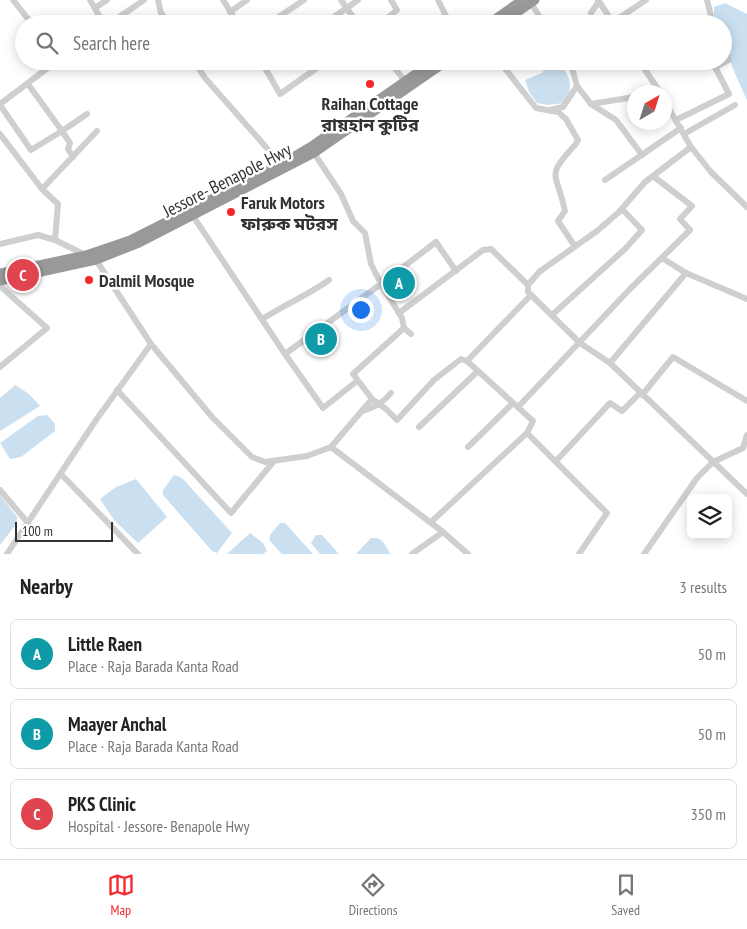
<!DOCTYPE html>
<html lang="en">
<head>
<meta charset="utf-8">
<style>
	body { margin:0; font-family:"PT Sans Narrow","Noto Sans Bengali",sans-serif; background:#f2f2f2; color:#222 }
	.controls { position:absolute; right:15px; bottom:15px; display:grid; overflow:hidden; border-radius:8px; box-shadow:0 2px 12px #0003 }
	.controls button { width:45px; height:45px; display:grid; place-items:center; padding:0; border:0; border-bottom:1px solid #e0e0e0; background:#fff; color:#222; font:25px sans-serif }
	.compass { position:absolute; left:627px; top:85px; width:45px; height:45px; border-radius:50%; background:#fff; box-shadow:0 2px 12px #0003; rotate:39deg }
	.scale { position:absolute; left:15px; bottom:12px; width:98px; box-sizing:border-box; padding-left:5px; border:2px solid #323232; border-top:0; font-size:14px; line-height:18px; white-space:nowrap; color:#323232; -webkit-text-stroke:4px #fff; paint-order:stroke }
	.you { position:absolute; left:360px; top:309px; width:18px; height:18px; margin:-12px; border:4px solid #fff; border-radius:50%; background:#1a73e8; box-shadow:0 0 0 8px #1a73e833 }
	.badge { display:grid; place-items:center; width:32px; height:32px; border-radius:50%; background:#f5272d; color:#fff; font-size:16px; font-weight:700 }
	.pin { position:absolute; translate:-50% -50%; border:2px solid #fff; box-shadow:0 1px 5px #0006 }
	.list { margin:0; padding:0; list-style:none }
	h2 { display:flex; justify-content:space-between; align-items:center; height:65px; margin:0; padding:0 20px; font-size:21px }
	h2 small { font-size:16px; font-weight:400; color:#767676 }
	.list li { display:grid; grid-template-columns:32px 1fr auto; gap:15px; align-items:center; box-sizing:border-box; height:70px; margin:0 10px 10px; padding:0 10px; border:1px solid #e0e0e0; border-radius:8px }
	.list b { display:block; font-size:19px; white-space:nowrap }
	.list p { margin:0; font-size:16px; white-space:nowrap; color:#767676 }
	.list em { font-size:16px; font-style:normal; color:#767676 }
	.icon { flex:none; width:28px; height:28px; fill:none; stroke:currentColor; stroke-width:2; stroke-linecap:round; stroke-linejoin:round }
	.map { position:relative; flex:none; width:747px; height:554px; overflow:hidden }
	.search { position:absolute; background:#fff; box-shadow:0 2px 12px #0003; left:15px; right:15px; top:15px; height:55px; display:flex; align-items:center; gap:12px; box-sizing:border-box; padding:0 18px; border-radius:28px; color:#767676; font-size:19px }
	.sheet { height:305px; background:#fff }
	nav { display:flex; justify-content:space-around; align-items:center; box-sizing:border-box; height:70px; border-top:1px solid #e0e0e0; background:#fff; font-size:14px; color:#767676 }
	nav a { display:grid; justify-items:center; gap:2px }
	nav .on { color:#f5272d }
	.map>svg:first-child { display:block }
</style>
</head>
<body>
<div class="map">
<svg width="747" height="554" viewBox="0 0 747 554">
	<rect width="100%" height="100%" fill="#fff"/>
	<g fill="#cae0f0">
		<path d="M725,3L747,14V100C736,75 723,51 723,24L714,23V7Z"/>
		<path d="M550,61H558C570,77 575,85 564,103L548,105L537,103L529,92L525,80L542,73Z"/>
		<polygon points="15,385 29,394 40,406 0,431 0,398"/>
		<polygon points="47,415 55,424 55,431 21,457 10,459 0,443 38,416"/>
		<polygon points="174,475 182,478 232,533 217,553 212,551 163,495 163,490"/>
		<polygon points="136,479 167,517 138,543 114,520 100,499 116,487"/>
		<polygon points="0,495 17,517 17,523 0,545"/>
		<polygon points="280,523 285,523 313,554 282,554 269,540 270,535"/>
		<polygon points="250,533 263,543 267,551 263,554 227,554"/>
		<polygon points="316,535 322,535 339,554 320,554 311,543"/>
		<path d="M371,538C384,537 384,545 391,554H356Z"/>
	</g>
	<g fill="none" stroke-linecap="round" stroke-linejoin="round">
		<g stroke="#cfcfcf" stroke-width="6">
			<polyline points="13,0 32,24"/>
			<polyline points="90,0 104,24"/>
			<polyline points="158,0 161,13 169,24"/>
			<polyline points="223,0 238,24"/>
			<polyline points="341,0 358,24"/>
			<polyline points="438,0 450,24"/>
			<polyline points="598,0 614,24"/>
			<polyline points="707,0 713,24"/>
			<polyline points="531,3 544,24"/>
			<polyline points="95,8 107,0"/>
			<polyline points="230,12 247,0"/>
			<polyline points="591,13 599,1"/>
			<polyline points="613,22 646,0"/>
			<polyline points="109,24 144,0"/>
			<polyline points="268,24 304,0"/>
			<polyline points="324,24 358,0"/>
			<polyline points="380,24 397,10 391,0"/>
			<polyline points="194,61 205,78 281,164"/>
			<polyline points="261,61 280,94 327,61"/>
			<polyline points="389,61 405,81"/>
			<path d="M499,61L536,108L558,112L566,119L578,140L576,144C544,178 557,171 565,211L558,221L574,245"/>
			<polyline points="570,61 577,86 591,104 616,120 642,155"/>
			<polyline points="639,61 660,92"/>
			<polyline points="264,67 272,61"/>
			<polyline points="664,100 691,147 711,172 747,207"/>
			<polyline points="0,104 57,61"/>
			<polyline points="591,104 634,97"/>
			<polyline points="0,105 31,150 62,131 28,84"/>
			<polyline points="550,110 563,107 577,86"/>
			<polyline points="676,120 729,94 715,67 729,60 723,47"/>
			<polyline points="0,134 42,189 58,204 55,240"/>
			<polyline points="684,134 735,105"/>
			<polyline points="691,147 645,182 619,212 597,231 539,272 528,285 528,292 580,343 610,363 747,494"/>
			<polyline points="314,153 341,194 353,221 365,233 371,264 381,284 285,354 323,408 357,381"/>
			<polyline points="73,157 68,149 70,143 62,131 87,114"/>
			<polyline points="605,180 681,128"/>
			<polyline points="42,189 97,131"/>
			<polyline points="193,216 285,354"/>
			<polyline points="0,244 38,235 55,240 96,260 151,344 212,417 252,457 265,462 307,456 331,447 443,532 468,554"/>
			<polyline points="662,258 686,273 747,299"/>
			<polyline points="0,286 47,328 0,367"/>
			<polyline points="399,313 483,250 491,249 528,285"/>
			<polyline points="552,315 625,249 642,230 622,209"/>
			<path d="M262,319C284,305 308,295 329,280"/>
			<polyline points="404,328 411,334"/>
			<polyline points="610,363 686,273"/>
			<polyline points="117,390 231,513 274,461"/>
			<polyline points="642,395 673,357 747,401"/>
			<polyline points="372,399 386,409 397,420 434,380 461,359 467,361"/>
			<polyline points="518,407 630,289 690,230 680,219 692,206 653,176"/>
			<path d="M362,411C374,408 383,403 391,393"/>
			<polyline points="419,427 478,371"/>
			<polyline points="527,433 607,513 579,554"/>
			<polyline points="331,447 372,399 353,374 404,328 402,318 381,284 436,242 456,271"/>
			<polyline points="468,447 513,403"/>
			<polyline points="556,461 610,403 622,411 640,393"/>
			<polyline points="61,474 138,554"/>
			<polyline points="0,490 28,523"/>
			<polyline points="431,522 527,433 533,421 467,361 531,295"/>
			<polyline points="7,554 96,420 151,344"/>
			<polyline points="412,554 443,532"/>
			<polyline points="644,554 697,478 713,462 743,448 747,435"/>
		</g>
		<g stroke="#999" stroke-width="9">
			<polyline points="488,24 522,0"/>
			<polyline points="501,24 535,0"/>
			<polyline points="0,273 86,255 130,240 281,164 313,145 434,61"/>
			<polyline points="0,281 96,260 139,243 314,153 447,61"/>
		</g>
	</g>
	<g fill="#f5272d" stroke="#fff" stroke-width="2">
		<circle cx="370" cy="84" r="5"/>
		<circle cx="231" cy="212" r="5"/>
		<circle cx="89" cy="280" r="5"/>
	</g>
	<g text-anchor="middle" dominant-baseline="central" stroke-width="5" stroke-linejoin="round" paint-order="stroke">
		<g font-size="18" font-weight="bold" fill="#323232" stroke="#fff" text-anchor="start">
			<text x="370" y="103" text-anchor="middle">Raihan Cottage<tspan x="370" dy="21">রায়হান কুটির</tspan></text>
			<text x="241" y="202">Faruk Motors<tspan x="241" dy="21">ফারুক মটরস</tspan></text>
			<text x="99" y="280">Dalmil Mosque</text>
		</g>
		<g font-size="18" fill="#323232" stroke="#fff">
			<text transform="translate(227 180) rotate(-27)">Jessore- Benapole Hwy</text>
		</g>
	</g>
</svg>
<div class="controls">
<button><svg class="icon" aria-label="layers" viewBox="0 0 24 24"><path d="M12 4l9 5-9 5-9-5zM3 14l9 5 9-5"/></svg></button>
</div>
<svg class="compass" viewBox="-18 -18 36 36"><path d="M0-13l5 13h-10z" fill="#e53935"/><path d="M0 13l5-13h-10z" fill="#767676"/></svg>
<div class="scale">100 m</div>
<div class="you"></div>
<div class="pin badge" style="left:399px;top:283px;background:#0f9aa8">A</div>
<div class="pin badge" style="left:321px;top:339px;background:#0f9aa8">B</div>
<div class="pin badge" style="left:23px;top:275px;background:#e0444e">C</div>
<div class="search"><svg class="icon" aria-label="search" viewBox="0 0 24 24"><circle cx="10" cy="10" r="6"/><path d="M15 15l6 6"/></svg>Search here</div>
</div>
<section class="sheet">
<h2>Nearby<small>3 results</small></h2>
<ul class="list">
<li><span class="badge" style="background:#0f9aa8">A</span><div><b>Little Raen</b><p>Place · Raja Barada Kanta Road</p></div><em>50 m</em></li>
<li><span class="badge" style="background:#0f9aa8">B</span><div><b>Maayer Anchal</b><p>Place · Raja Barada Kanta Road</p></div><em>50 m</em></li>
<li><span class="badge" style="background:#e0444e">C</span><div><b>PKS Clinic</b><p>Hospital · Jessore- Benapole Hwy</p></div><em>350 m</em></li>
</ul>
</section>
<nav>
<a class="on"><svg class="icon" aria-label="map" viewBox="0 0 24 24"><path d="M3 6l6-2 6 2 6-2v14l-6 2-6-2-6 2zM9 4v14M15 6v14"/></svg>Map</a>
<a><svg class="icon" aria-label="directions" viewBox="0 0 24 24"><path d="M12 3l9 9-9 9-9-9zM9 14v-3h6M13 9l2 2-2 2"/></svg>Directions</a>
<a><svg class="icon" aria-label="saved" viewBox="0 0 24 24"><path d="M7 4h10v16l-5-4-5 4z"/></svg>Saved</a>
</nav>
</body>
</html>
